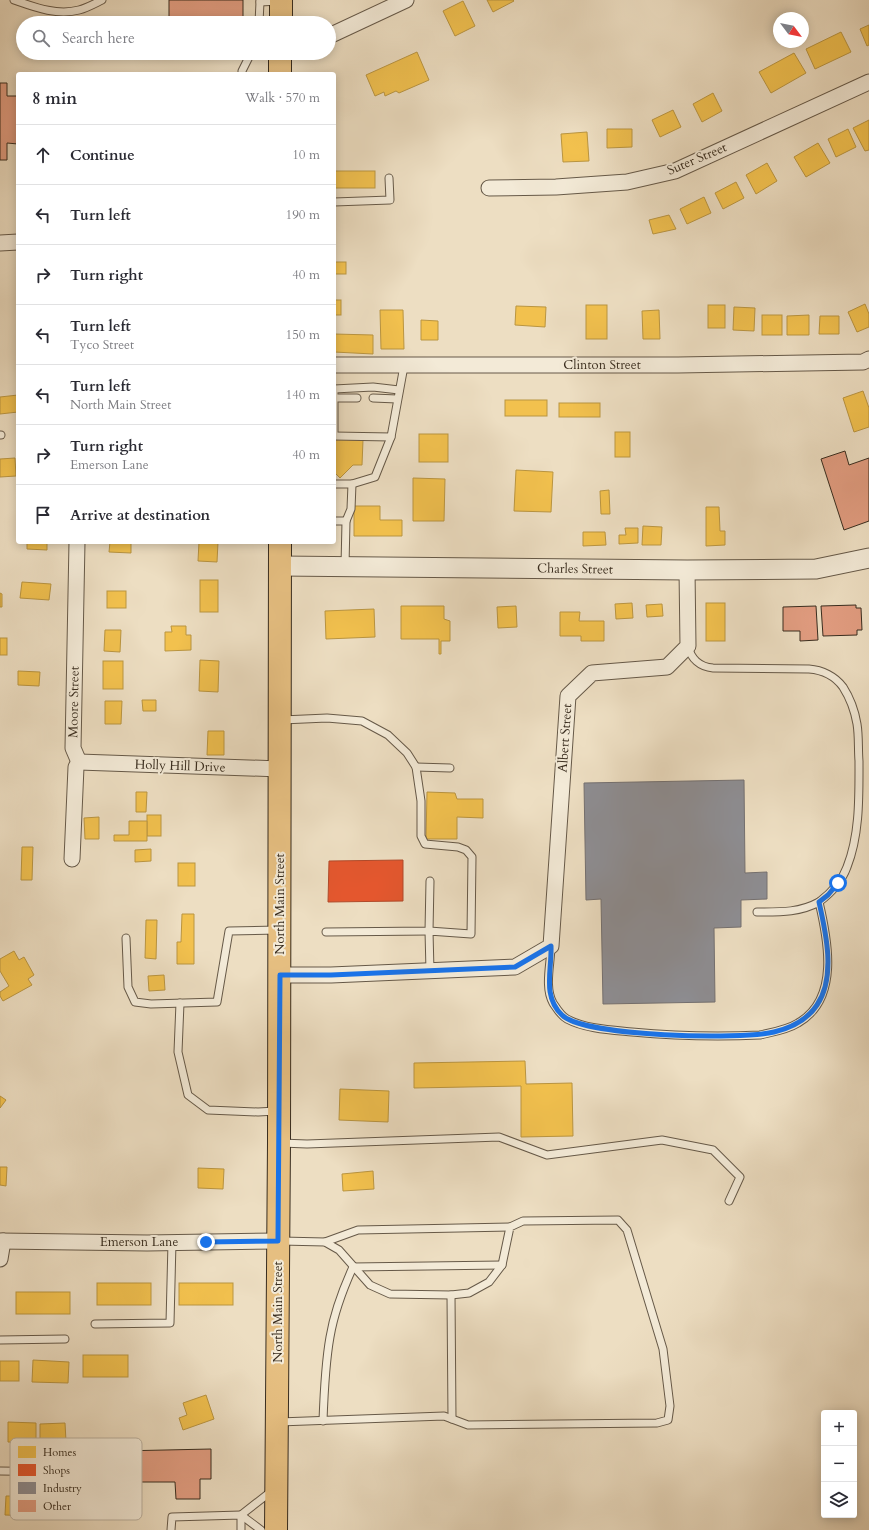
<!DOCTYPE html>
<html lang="en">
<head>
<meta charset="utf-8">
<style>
	body { margin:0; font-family:Cardo,serif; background:#f7f7f7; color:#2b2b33 }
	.controls { position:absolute; right:12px; bottom:12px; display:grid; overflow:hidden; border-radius:4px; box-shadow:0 2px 10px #0003 }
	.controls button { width:36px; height:36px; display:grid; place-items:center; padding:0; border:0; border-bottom:1px solid #e1e1e2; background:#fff; color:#2b2b33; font:20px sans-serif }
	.compass { position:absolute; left:773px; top:12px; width:36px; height:36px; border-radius:50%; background:#fff; box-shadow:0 2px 10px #0003; rotate:122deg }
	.stop { position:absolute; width:12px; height:12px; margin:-9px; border:3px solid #1a73e8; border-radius:50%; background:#fff }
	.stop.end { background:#1a73e8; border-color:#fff; box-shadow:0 1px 4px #0008 }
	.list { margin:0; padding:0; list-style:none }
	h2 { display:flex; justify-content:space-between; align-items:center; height:52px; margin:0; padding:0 16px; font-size:17px }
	h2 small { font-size:13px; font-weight:400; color:#7c7c81 }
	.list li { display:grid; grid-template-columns:26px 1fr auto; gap:12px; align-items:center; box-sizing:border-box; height:60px; padding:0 16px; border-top:1px solid #e1e1e2 }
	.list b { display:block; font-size:15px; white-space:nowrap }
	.list p { margin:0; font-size:13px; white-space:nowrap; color:#7c7c81 }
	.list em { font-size:13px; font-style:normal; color:#7c7c81 }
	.icon { flex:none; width:22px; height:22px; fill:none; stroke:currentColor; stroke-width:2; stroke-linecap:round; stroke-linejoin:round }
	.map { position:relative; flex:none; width:869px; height:1530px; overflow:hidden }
	.search { position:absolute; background:#fff; box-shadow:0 2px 10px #0003; left:16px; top:16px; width:320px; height:44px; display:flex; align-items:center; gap:10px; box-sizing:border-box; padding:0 14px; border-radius:22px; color:#7c7c81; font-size:15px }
	.panel { position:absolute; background:#fff; box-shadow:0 2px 10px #0003; left:16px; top:72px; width:320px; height:472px; border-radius:4px }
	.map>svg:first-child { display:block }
</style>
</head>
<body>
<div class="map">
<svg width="869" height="1530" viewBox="0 0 869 1530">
	<rect width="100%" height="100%" fill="#eddec2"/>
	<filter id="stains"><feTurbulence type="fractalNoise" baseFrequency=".005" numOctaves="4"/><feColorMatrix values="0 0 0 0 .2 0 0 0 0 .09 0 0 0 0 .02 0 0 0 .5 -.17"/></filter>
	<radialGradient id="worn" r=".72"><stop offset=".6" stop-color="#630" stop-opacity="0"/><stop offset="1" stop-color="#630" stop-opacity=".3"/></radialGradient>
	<g fill="#f2c14e" stroke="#ba9540">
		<polygon points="487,0 513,0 514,1 493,12"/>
		<polygon points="463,1 475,26 455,36 443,11"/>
		<polygon points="869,25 869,45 867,46 860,29"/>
		<polygon points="841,32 851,52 815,69 806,49"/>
		<polygon points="417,52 429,80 399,93 396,91 385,96 384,92 375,96 366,75"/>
		<polygon points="794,53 806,73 771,93 759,72"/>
		<polygon points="713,93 722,111 702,122 693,104"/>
		<polygon points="673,110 681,127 660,137 652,120"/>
		<polygon points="869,120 869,150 865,151 853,128"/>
		<polygon points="607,129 632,129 632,147 607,148"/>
		<polygon points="848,129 856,147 836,157 828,139"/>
		<polygon points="587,132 589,161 563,162 561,134"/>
		<polygon points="818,143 830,163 806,177 794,157"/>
		<polygon points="767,163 777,181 756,194 746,175"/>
		<rect x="334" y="171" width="41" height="17"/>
		<polygon points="736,182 744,198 723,209 715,193"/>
		<polygon points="704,197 711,213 687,224 680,209"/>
		<polygon points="669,215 676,229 653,234 649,220"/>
		<rect x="334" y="262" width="12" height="12"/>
		<rect x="334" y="300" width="7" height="15"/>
		<polygon points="865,304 869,314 869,327 857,332 848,312"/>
		<rect x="586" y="305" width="21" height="34"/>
		<rect x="708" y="305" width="17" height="23"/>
		<polygon points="516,306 546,307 545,327 515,325"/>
		<polygon points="734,307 755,308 754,331 733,330"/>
		<polygon points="380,310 403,310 404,349 381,349"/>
		<polygon points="659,310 660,339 643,339 642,311"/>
		<rect x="762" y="315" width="20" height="20"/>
		<polygon points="809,315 809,335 787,335 787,316"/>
		<polygon points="820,316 839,316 839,334 819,334"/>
		<polygon points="421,320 438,321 438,340 421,340"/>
		<polygon points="334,334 373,335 373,354 334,352"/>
		<polygon points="863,391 869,408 869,427 854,432 843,398"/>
		<polygon points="18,395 18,412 0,414 0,397"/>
		<rect x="505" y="400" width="42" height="16"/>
		<rect x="559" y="403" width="41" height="14"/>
		<rect x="615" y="432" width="15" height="25"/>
		<rect x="419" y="434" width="29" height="28"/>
		<polygon points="334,439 363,440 362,465 353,465 340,478 334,472"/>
		<polygon points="15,458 16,476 0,477 0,459"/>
		<polygon points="516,470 553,472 551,512 514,511"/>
		<polygon points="413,478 445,479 444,521 413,521"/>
		<polygon points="609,490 610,514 601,514 600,491"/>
		<polygon points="354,506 380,506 380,520 402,520 402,536 354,536"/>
		<polygon points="706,507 719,507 720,531 725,531 725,545 706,546"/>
		<polygon points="643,526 662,527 661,545 642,545"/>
		<polygon points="625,528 638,528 638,543 619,544 619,535 626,535"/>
		<polygon points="583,532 605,532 606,545 583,546"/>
		<polygon points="27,542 47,542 47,550 27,549"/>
		<polygon points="110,542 131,542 131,553 109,552"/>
		<polygon points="199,542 218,542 217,562 198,561"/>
		<rect x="200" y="580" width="18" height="32"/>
		<polygon points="22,582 51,584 49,600 20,598"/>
		<rect x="107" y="591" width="19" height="17"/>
		<polygon points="0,593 2,594 2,607 0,607"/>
		<polygon points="632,603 633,618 616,619 615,604"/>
		<rect x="706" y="603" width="19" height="38"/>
		<polygon points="662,604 663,616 647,617 646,605"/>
		<polygon points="401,606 444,606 444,619 450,621 450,641 441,641 441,654 439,654 439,639 401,639"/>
		<polygon points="516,606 517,627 498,628 497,607"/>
		<polygon points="374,609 375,637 326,639 325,611"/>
		<polygon points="560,612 580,612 579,621 604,621 604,641 581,641 581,636 560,636"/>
		<polygon points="171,626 186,626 186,635 191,635 191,650 165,651 165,632 172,632"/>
		<polygon points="105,630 121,630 120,652 104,651"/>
		<rect x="0" y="638" width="7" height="17"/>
		<polygon points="200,660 219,661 218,692 199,691"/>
		<rect x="103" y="661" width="20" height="28"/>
		<polygon points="18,671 40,672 39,686 18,685"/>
		<polygon points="142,700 156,700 156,711 143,711"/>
		<polygon points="105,701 122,701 121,724 105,724"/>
		<polygon points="208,731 224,731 224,755 207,755"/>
		<polygon points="136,792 147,792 146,812 136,812"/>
		<polygon points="427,792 455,793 457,799 483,799 483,818 457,817 457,839 426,839"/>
		<rect x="147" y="815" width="14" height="21"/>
		<polygon points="99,817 99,839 85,839 84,818"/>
		<polygon points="129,821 147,821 147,841 114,841 114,835 129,835"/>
		<polygon points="22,847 33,847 32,880 21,880"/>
		<polygon points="151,849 151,861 135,862 135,850"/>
		<rect x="178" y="863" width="17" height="23"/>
		<polygon points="182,914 194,914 194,964 177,964 177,942 181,942"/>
		<polygon points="146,920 157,920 156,959 145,958"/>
		<polygon points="14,951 19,960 24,957 34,975 28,979 32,985 3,1001 0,996 0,992 9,986 0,971 0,959"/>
		<polygon points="164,975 165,990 149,991 148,976"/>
		<polygon points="525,1061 526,1084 572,1083 573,1136 521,1137 521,1086 414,1088 414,1063"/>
		<polygon points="340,1089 389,1091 388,1122 339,1120"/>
		<polygon points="0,1096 6,1100 0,1108"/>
		<polygon points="0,1167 7,1167 6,1186 0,1185"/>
		<polygon points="198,1168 224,1169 223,1189 198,1188"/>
		<polygon points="373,1171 374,1189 343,1191 342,1174"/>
		<rect x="97" y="1283" width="54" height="22"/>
		<rect x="179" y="1283" width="54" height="22"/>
		<rect x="16" y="1292" width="54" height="22"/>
		<rect x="83" y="1355" width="45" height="22"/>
		<polygon points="33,1360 69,1362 68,1383 32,1382"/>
		<rect x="0" y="1361" width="19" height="20"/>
		<polygon points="206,1395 214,1419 183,1430 179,1418 187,1415 183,1403"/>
		<polygon points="8,1422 36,1423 36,1443 8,1442"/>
		<polygon points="65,1423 66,1441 40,1442 40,1424"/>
		<polygon points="6,1496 34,1496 33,1516 5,1515"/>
	</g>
	<polygon fill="#e4572e" stroke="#b14a2a" points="403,860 403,901 328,902 329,861"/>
	<polygon fill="#8d8d92" stroke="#747070" points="744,780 745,873 767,872 767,899 741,900 741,927 714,928 715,1002 603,1004 601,899 586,900 584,783"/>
	<g fill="#e29d81" stroke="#392d1f">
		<polygon points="169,0 243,0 243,20 169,19"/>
		<polygon points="0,83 7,83 7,96 18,96 18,144 7,143 7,160 0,160"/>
		<polygon points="845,451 849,465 869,458 869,521 844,530 821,459"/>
		<polygon points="856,605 856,608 861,608 862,630 857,630 857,635 823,636 821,606"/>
		<polygon points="816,606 818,640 800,641 800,631 783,631 783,607"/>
		<polygon points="211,1449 211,1479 200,1479 200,1499 176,1499 175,1482 120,1482 119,1451"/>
	</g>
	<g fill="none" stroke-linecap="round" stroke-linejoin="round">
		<g stroke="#665948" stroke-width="9">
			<g id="service">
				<path d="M14,0C34,7 57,16 79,10C87,8 94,4 102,0"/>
				<polyline points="260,0 260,2 279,1"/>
				<polyline points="259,23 260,2"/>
				<polyline points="242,74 242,71 251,53"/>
				<polyline points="334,202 390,200 389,178"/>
				<polyline points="334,389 373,387 399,390"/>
				<polyline points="334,389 334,436"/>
				<polyline points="334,398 357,398"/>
				<polyline points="373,398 397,399"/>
				<polyline points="0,435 1,435"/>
				<polyline points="334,436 391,437"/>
				<polyline points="334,484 352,484 351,509 346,521"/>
				<polyline points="352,484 375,477 391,437 404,366"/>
				<polyline points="334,521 346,521 345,566"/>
				<path d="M688,646C691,659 700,667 713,668L809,669C822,670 835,676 843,687C850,698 855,712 857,724C859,736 858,749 859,761C859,796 860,834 847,867C842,881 831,893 819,902"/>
				<polyline points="282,720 327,718 362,721 388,735 407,753 416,767 421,801 421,836 425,844 458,847 466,850 472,857 471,934 429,931 430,971"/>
				<polyline points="416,767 450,768"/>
				<polyline points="326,932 429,931 430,881"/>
				<polyline points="126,938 128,987 135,1002 151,1004 217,1002 229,931 278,930"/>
				<path d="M551,946C551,963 544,987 553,1003C557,1009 561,1016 567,1019C586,1029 611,1030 632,1032C675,1036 718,1037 760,1035C773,1032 787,1030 798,1023C840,999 828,940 819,902C799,913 779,912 757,912"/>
				<polyline points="180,1003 178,1052 188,1095 208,1110 258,1112 276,1111"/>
				<polyline points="281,1143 307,1144 499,1137 547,1155 662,1140 713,1150 740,1177 729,1201"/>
				<polyline points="325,1242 358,1230 510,1227"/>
				<polyline points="451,1295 452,1419"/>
				<polyline points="95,1324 170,1323 172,1242"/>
				<polyline points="0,1340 65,1339"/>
				<path d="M323,1421C324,1393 325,1365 330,1337C334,1313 343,1289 353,1267L502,1265"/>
				<polyline points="279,1422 444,1416 468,1425 657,1423 668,1420 670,1406 663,1349 627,1230 618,1220 523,1221 510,1227 502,1265 489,1282 469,1293 451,1295 390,1294 370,1285 339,1250 325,1242 281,1241"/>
				<polyline points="0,1471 64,1472"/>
				<polyline points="171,1530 172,1517 241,1515 261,1530"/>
				<polyline points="241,1530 241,1515 273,1490"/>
			</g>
		</g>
		<g stroke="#665948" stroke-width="17">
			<g id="minor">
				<polyline points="329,36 406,0"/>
				<polyline points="489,188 556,187 627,182 675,171 869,82"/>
				<polyline points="0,243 18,242"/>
				<polyline points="334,365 678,365 863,362 869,359"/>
				<polyline points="77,542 73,748 79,762"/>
				<polyline points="79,762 280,769"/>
				<polyline points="72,859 76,767 79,762"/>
				<polyline points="280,975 331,975 515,967 551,946 568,696 592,673 667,667 688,646 687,570"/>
				<polyline points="0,1241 147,1243 278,1241"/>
				<polyline points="0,1259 3,1241"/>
			</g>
		</g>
		<g stroke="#665948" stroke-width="21">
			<polyline id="tertiary" points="280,566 687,570 816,569 869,558"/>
		</g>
		<g stroke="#392d1f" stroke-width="24">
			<g id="primary">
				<polyline points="281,23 281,0"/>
				<polyline points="280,74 280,53"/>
				<polyline points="276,1530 279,1143 280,542"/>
			</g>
		</g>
		<use href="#service" stroke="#f3ead7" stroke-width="7"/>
		<use href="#minor" stroke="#f3ead7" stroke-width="15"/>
		<use href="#tertiary" stroke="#f3ead7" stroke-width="19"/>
		<use href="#primary" stroke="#e6bf81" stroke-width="22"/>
	</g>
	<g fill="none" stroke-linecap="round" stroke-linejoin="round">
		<path stroke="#1a73e8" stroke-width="5" d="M206,1242L278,1241L280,975H331L515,967L551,946C552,970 542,996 562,1015C584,1037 742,1040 774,1032C791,1028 807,1020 817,1005C836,977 826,933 819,902L828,895L838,883"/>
	</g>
	<g text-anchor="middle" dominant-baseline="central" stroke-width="4" stroke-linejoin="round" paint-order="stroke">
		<g font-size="13" fill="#392d1f" stroke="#f3ead7">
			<text transform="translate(697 159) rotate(-23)">Suter Street</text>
			<text x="602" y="365">Clinton Street</text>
			<text transform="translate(575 569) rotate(1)">Charles Street</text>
			<text transform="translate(74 702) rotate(-89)">Moore Street</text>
			<text transform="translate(565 738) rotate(-86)">Albert Street</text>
			<text transform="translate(180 766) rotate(2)">Holly Hill Drive</text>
			<text transform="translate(280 904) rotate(-90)">North Main Street</text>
			<text x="139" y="1242">Emerson Lane</text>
			<text transform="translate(278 1312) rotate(-90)">North Main Street</text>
		</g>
	</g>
	<rect x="10" y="1438" width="132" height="82" rx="6" fill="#f3ead7" stroke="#bbb1a0" stroke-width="1"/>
	<rect x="18" y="1446" width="18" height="12" fill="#f2c14e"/>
	<rect x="18" y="1464" width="18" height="12" fill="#e4572e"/>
	<rect x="18" y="1482" width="18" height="12" fill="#8d8d92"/>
	<rect x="18" y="1500" width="18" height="12" fill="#e29d81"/>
	<g font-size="11" fill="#392d1f">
		<text x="43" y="1456">Homes</text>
		<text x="43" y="1474">Shops</text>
		<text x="43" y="1492">Industry</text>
		<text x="43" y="1510">Other</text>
	</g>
	<rect width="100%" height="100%" filter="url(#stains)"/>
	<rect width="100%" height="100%" fill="url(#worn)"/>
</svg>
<div class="controls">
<button>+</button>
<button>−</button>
<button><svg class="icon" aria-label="layers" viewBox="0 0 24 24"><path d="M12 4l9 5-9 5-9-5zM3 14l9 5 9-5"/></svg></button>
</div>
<svg class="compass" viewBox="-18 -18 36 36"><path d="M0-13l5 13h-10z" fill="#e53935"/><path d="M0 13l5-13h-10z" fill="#7c7c81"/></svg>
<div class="stop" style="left:838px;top:883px"></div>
<div class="stop end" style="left:206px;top:1242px"></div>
<div class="search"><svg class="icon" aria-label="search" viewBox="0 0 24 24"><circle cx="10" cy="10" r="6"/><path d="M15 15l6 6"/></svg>Search here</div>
<section class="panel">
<h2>8 min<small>Walk · 570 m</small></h2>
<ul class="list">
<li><svg class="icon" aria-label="ahead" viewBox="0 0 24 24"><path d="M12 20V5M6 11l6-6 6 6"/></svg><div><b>Continue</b></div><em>10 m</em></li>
<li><svg class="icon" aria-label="left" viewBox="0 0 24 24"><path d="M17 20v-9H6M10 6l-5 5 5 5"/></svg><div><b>Turn left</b></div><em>190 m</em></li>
<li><svg class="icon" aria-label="right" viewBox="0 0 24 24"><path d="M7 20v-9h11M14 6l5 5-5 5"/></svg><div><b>Turn right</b></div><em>40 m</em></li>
<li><svg class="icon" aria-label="left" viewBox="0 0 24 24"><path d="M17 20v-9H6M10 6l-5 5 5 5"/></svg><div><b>Turn left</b><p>Tyco Street</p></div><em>150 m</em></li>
<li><svg class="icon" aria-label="left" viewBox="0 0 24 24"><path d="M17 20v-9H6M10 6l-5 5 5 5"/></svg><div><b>Turn left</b><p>North Main Street</p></div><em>140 m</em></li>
<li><svg class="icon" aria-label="right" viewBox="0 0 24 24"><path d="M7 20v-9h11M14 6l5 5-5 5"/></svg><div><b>Turn right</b><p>Emerson Lane</p></div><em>40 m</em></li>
<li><svg class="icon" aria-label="arrive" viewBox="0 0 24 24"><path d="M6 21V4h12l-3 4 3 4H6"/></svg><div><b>Arrive at destination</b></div></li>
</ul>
</section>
</div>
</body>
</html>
